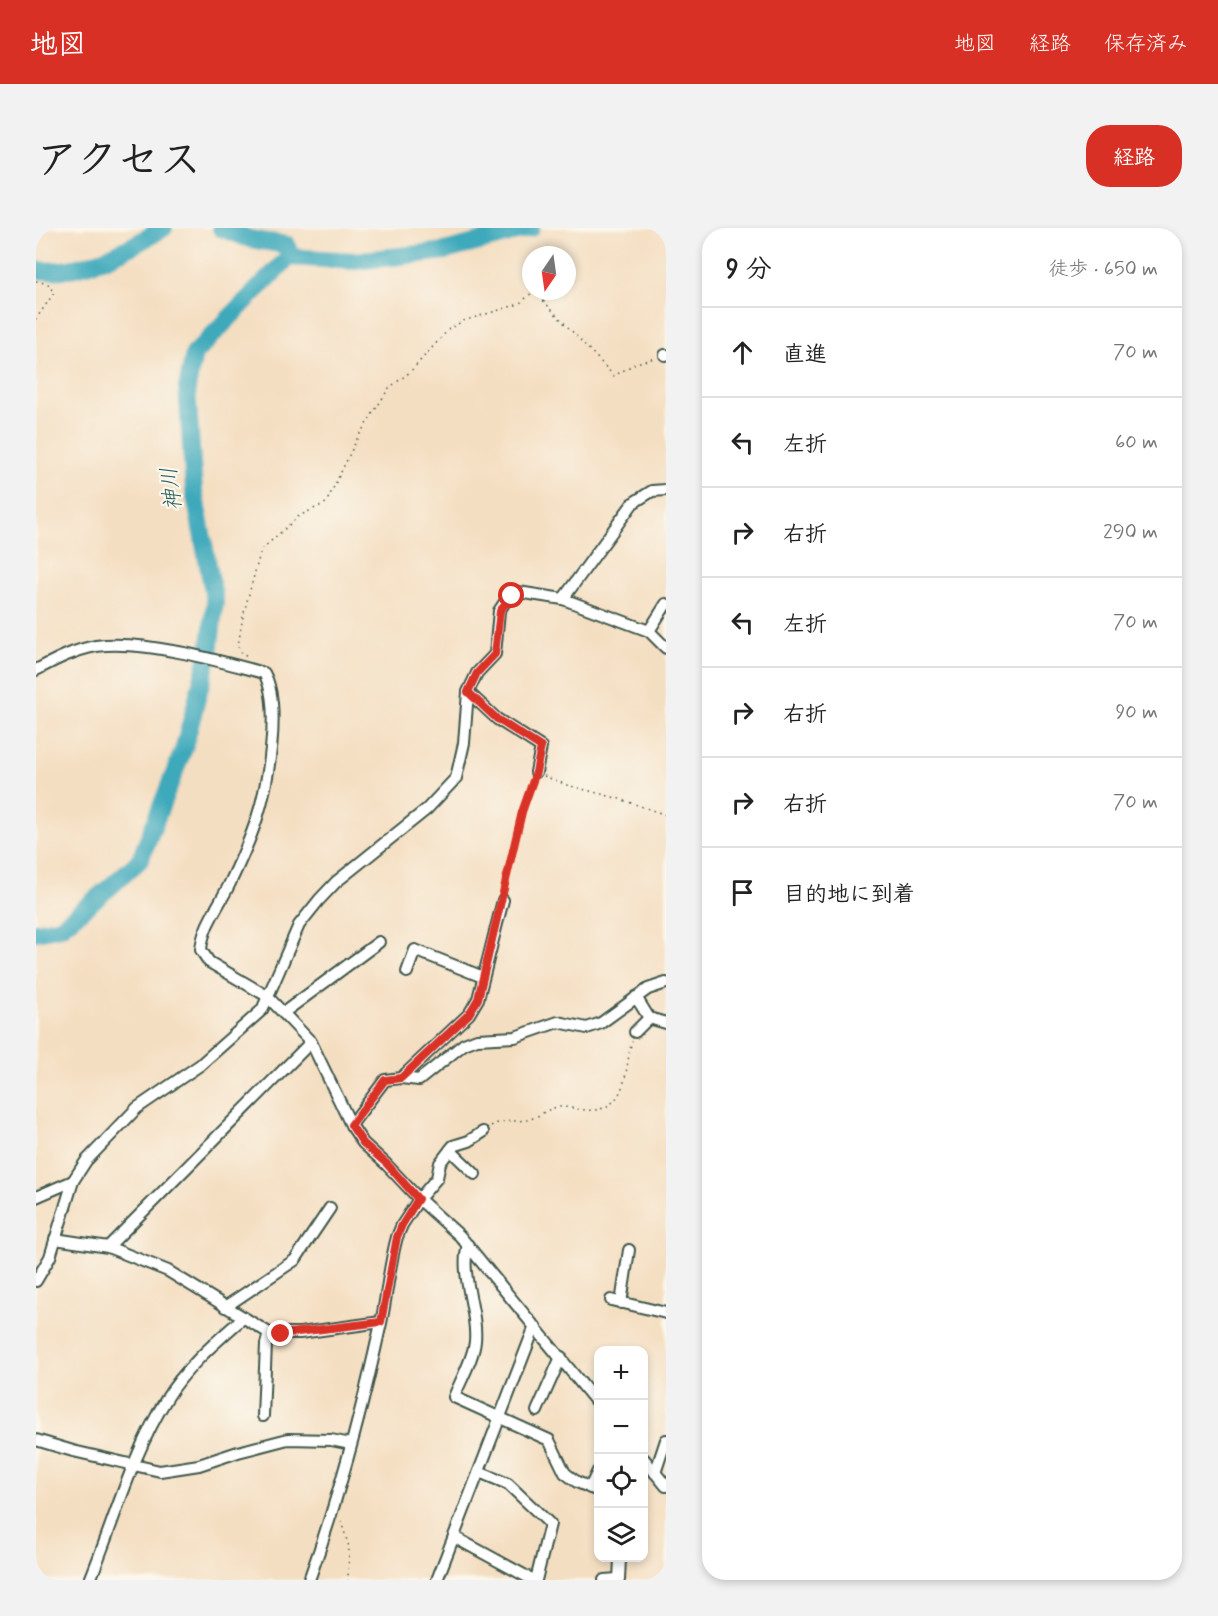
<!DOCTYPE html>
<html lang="ja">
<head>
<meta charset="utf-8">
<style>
	body { margin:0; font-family:Mynerve,"Klee One",sans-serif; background:#f2f2f2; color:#222 }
	.controls { position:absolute; right:18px; bottom:18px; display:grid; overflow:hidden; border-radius:12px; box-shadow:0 3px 9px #0003 }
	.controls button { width:54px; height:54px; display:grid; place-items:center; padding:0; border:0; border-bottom:2px solid #e0e0e0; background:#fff; color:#222; font:30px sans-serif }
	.compass { position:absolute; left:486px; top:18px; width:54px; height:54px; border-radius:50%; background:#fff; box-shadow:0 3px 9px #0003; rotate:193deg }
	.stop { position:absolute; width:18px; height:18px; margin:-14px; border:4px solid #d93025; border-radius:50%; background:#fff }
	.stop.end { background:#d93025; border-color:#fff; box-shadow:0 2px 6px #0008 }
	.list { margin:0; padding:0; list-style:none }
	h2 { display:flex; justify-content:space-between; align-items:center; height:78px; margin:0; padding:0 24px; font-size:26px }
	h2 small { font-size:20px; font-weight:400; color:#767676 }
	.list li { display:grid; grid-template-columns:39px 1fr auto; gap:18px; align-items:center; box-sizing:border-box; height:90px; padding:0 24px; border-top:2px solid #e0e0e0 }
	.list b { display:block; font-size:22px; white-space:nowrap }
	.list em { font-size:20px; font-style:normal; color:#767676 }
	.icon { flex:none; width:33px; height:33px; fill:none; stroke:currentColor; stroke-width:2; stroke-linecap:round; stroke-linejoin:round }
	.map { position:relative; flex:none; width:630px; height:1352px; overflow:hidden; border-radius:24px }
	header { display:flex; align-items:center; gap:36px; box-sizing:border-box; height:84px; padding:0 30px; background:#d93025; color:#fff }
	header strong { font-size:28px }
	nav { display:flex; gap:33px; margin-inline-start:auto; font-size:21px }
	.intro { display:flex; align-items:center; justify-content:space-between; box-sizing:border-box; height:144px; padding:0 36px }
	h1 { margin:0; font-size:42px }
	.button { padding:15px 27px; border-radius:24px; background:#d93025; color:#fff; font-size:21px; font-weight:700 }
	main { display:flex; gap:36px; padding:0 36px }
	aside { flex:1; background:#fff; border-radius:24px; box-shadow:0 3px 9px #0003 }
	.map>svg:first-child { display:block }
</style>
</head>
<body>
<header>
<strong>地図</strong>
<nav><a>地図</a><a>経路</a><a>保存済み</a></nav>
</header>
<div class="intro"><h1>アクセス</h1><a class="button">経路</a></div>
<main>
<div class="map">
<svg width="630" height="1352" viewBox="0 0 630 1352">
	<rect width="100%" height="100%" fill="#fbf7ec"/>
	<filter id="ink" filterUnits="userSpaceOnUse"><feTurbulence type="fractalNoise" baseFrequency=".0167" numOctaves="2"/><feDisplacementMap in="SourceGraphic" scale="12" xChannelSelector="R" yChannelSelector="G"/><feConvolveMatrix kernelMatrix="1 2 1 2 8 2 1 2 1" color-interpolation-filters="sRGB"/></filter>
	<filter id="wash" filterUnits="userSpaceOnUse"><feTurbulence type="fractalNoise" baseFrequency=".008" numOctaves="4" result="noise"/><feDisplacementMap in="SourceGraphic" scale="24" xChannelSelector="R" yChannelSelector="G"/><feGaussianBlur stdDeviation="1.35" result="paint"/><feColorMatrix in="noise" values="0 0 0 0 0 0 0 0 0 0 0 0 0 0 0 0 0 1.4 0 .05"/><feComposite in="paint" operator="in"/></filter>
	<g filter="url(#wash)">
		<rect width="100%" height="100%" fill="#f4dec1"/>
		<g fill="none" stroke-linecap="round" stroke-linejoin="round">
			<g stroke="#3ca9bb" stroke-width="18">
				<polyline points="185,0 214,11 251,17 253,29"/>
				<path d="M0,42C44,48 91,22 128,0"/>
				<polyline points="0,704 25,699 74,659 104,632 148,520 173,425 179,374 158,263 151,160 158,126 253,29 319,33 409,23 495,0"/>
			</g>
		</g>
	</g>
	<g filter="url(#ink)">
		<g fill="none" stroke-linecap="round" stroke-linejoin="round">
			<g stroke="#3f5549" stroke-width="14">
				<g id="minor">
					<polyline points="629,127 630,127"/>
					<polyline points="527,371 613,403 630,420"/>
					<polyline points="613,403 630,376"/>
					<path d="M0,442C19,432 38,422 60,418C105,411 184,433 228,445C246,477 232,556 221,590C214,612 204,634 194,655C184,677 167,696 165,722L173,734L231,768L275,814L315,897L327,915L350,936L383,971L424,1008L562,1176"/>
					<polyline points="432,464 461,491 505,519 500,544"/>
					<polyline points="371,744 379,722 447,749"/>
					<polyline points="247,785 343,714"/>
					<polyline points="613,790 630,795"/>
					<polyline points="599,804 613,790 600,769"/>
					<polyline points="365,850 433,786 442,771 467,672"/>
					<polyline points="315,897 349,852 365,850 383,852 428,816 441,811 479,809 522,794 551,800 565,795 612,761 630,755"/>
					<polyline points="414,922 439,946"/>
					<polyline points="0,969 37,953"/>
					<polyline points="19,1011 72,1019 132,1043 233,1105 264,1105 345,1094"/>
					<path d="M432,1017C423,1046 442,1083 439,1113C438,1129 424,1154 418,1169L513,1212L529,1245L541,1254L562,1263"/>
					<polyline points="72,1019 275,814"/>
					<polyline points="0,1053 14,1029 37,953 50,933 101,880 164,837 226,782 263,697 283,672 300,654 391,581 420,550 428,515 432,464 441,445 459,426 463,383 469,374 482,364 527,371 597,275 616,263 630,262"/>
					<polyline points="575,1072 630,1085"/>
					<polyline points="585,1075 593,1022"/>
					<polyline points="189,1079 259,1032 294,980"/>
					<polyline points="501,1183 525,1129"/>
					<polyline points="227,1188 230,1116 233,1105"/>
					<polyline points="0,1212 37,1223 124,1243 163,1237 202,1224 252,1211 295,1212 315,1216"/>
					<polyline points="608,1231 630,1258"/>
					<polyline points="443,1244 472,1256 514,1296 500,1352"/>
					<polyline points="619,1245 630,1212"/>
					<polyline points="554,1260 562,1243"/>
					<polyline points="418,1309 497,1352"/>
					<path d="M54,1352C79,1291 96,1226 131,1170C150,1139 180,1114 207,1090"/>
					<path d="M273,1352C303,1269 326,1182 345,1095C351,1067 353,1038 361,1009L366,997L383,971L401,950L404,935L417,918L433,913L447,904"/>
					<polyline points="401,1352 499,1098"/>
					<polyline points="568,1352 582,1351"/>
					<polyline points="583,1352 584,1330"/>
				</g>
			</g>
			<g stroke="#3f5549" stroke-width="1.5" stroke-dasharray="1.5 4.5" stroke-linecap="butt">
				<polyline points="0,53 12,56 18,65 0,91"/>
				<polyline points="499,64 578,148 600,135 619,130"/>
				<polyline points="210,428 205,426 202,418 207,388 225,322 263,288 290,275 322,209 353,160 374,144 413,101 427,93 483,76 498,63"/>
				<polyline points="508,548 531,557 584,571 630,587"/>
				<polyline points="470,660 486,584 497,555"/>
				<path d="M455,898C467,891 478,894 491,892C501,890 511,881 521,879C535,878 551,885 564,881C593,873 589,836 596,813"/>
				<polyline points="305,1293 313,1319 312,1352"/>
			</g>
			<use href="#minor" stroke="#fff" stroke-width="10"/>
		</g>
	</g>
	<g fill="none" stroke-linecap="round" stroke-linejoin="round" filter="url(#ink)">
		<polyline stroke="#d93025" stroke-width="8" points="245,1106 345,1094 361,1009 366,997 382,971 351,936 327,915 315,897 349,852 365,850 433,786 442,771 486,584 500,544 505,519 461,491 432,464 441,445 459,426 464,383 476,368"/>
	</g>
	<g text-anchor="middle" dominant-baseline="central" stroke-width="4.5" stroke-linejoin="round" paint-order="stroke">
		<g font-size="22" font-style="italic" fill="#285d5c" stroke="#fbf7ec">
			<text transform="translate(136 261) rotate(-97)">神川</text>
		</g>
	</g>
</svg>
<div class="controls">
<button>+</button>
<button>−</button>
<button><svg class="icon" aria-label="locate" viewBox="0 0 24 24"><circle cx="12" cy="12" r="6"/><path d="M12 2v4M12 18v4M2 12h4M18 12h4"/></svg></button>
<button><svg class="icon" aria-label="layers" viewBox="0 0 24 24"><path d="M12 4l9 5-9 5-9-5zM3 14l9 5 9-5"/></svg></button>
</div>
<svg class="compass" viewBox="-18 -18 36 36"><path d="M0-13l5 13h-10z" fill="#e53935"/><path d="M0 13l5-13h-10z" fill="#767676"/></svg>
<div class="stop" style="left:476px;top:368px"></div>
<div class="stop end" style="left:245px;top:1106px"></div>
</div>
<aside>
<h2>9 分<small>徒歩 · 650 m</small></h2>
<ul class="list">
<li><svg class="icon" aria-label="ahead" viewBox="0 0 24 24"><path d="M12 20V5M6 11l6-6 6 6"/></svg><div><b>直進</b></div><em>70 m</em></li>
<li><svg class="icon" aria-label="left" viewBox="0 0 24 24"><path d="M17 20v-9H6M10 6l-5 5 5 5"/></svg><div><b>左折</b></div><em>60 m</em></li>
<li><svg class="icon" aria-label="right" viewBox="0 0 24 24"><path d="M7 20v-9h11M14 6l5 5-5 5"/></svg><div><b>右折</b></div><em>290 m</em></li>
<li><svg class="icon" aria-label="left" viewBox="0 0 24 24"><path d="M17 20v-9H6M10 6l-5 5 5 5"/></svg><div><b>左折</b></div><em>70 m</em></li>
<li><svg class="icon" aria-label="right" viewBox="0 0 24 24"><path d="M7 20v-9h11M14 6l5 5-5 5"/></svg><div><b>右折</b></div><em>90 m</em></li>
<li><svg class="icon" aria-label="right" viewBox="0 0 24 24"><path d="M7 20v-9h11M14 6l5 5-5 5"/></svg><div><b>右折</b></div><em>70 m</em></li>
<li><svg class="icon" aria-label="arrive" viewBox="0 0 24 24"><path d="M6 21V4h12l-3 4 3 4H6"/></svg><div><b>目的地に到着</b></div></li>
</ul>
</aside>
</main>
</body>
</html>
